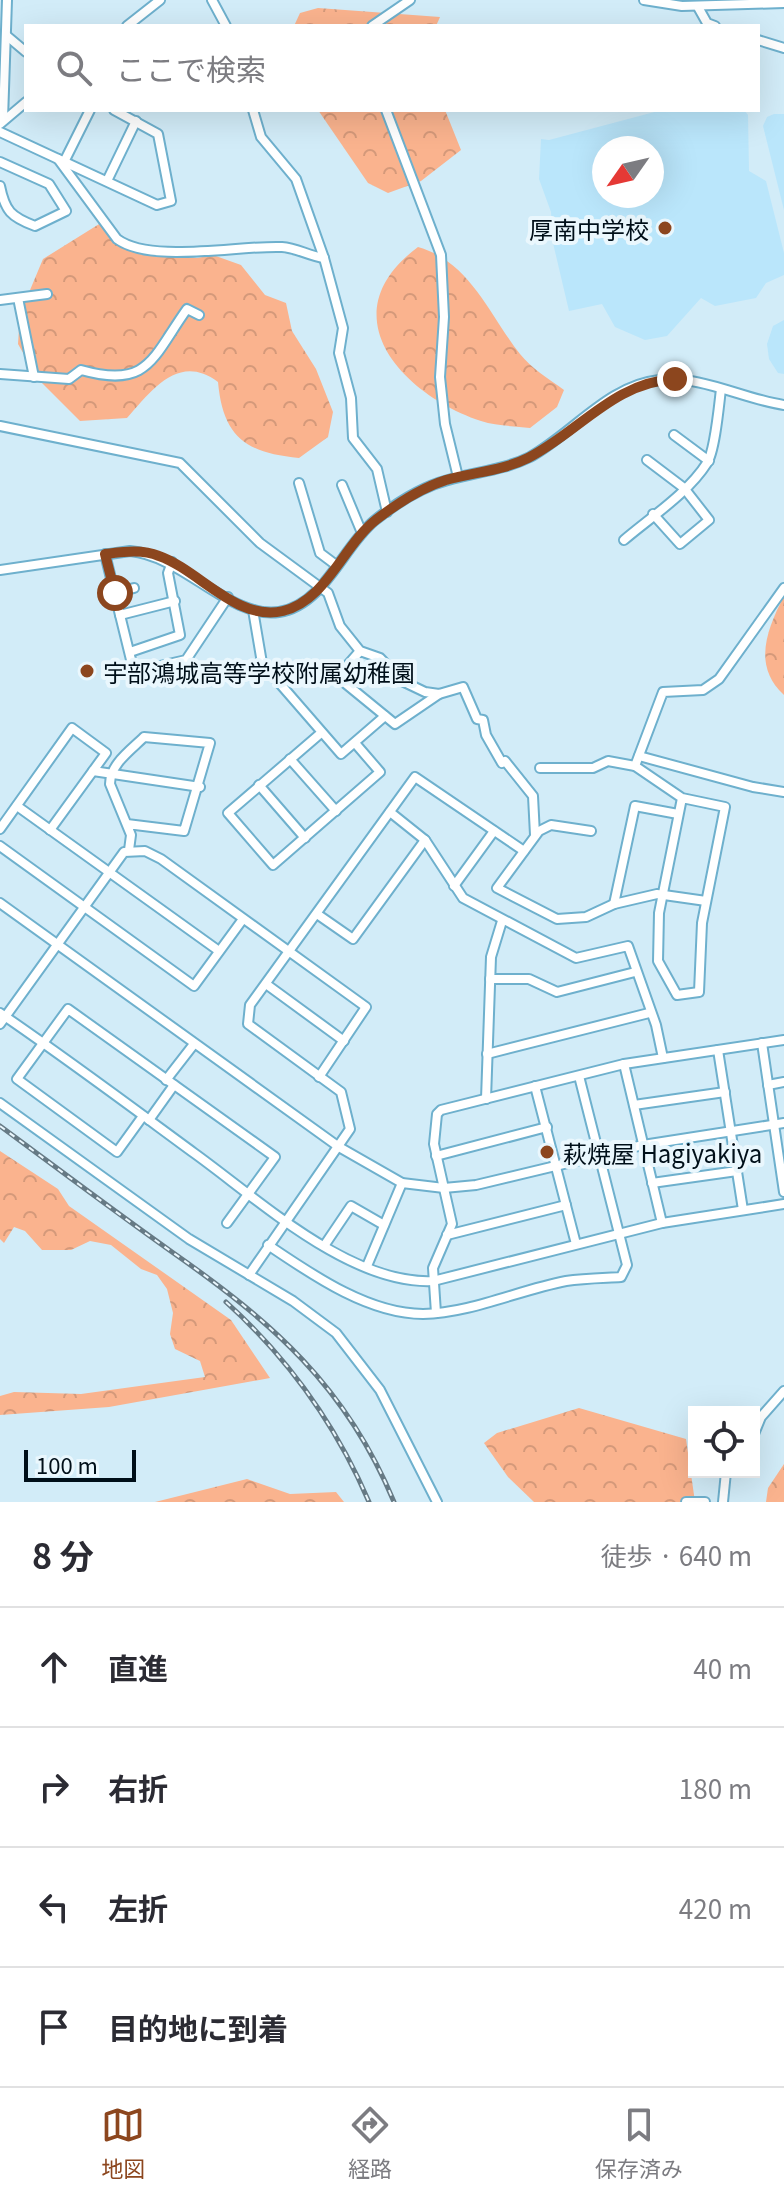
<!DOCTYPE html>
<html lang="ja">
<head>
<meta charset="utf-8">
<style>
	body { margin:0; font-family:Georgia,"Noto Sans JP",serif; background:#f7f7f7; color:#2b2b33 }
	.controls { position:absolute; right:24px; bottom:24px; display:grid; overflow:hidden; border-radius:0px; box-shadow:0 8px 32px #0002 }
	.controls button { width:72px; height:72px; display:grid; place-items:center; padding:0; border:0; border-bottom:2px solid #e1e1e2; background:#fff; color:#2b2b33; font:40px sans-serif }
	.compass { position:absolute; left:592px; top:136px; width:72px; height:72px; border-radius:50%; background:#fff; box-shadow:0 8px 32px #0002; rotate:236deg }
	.scale { position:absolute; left:24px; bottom:20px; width:112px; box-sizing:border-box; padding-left:8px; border:4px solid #000f19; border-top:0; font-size:22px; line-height:28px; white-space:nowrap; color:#000f19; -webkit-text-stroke:6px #eaf7fd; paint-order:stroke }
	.stop { position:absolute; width:24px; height:24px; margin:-18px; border:6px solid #8c461e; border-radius:50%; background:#fff }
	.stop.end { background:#8c461e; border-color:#fff; box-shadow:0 2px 8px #0008 }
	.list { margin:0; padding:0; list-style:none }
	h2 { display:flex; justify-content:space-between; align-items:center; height:104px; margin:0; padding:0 32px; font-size:34px }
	h2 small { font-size:26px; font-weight:400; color:#7c7c81 }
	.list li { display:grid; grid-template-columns:52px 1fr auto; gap:24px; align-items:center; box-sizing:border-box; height:120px; padding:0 32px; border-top:2px solid #e1e1e2 }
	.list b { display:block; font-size:30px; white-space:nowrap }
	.list em { font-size:26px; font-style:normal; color:#7c7c81 }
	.icon { flex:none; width:44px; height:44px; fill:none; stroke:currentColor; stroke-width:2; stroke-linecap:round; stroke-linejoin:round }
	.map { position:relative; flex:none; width:784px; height:1502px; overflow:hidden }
	.search { position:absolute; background:#fff; box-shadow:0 8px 32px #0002; left:24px; right:24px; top:24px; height:88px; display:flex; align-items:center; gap:20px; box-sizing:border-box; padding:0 28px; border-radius:0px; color:#7c7c81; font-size:30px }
	.sheet { height:584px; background:#fff }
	nav { display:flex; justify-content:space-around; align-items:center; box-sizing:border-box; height:112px; border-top:2px solid #e1e1e2; background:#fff; font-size:22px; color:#7c7c81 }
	nav a { display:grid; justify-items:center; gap:4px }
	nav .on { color:#8c461e }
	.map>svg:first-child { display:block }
</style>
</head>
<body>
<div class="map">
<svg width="784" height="1502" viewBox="0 0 784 1502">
	<defs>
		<pattern id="forest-crowns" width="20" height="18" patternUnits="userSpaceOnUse" patternTransform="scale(2)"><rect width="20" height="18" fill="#fab38e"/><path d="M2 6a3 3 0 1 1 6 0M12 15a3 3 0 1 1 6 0" fill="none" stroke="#d4997a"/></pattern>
	</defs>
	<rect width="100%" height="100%" fill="#d2ecf8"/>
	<g fill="#bae6fb" fill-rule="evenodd">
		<path d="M662,110H744L748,115L749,171L766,181L784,253V275L766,283L756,298L715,306L701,298L667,336L645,340L615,327L602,304L569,311L553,243L551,212L539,179L541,139L549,140ZM652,148V196H604V148Z"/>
		<polygon points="774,114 784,114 784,210 763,126 767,117"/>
		<polygon points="784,320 784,374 778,373 769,359 767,344 773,326"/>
	</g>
	<g fill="url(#forest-crowns)">
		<polygon points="318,8 440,17 436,26 294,26 300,13"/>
		<polygon points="318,110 445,110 461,150 421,181 388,193 368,183"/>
		<path d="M104,221L114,237L160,254L197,258L213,255L241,265L265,295L286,303L292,331L316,369L333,412L328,437L299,458C246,453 223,437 218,382C179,353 153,389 127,418L80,421L38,379L18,344L20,314L43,259Z"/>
		<path d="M418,247C470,262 488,313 520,354C531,368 549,379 564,390L557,407L530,428C514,426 496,426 481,421C401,394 328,314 418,247Z"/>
		<path d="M784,596V695C752,666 767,629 784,596Z"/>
		<polygon points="0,1151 58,1189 69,1206 231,1320 270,1378 109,1407 0,1415 0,1396 14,1392 81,1394 205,1377 200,1361 175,1349 170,1334 173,1313 167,1289 157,1275 141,1269 111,1245 90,1241 71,1250 42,1250 25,1231 14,1227 4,1243 0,1239"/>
		<polygon points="579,1408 686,1439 695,1502 534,1502 508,1477 484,1443 497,1433"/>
		<polygon points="784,1464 784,1502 766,1502 768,1488"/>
		<polygon points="247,1479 290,1494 336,1492 344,1502 155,1502"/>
	</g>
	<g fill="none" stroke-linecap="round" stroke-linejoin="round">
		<g stroke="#6eb0cd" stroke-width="12">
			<g id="minor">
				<polyline points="212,0 226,26"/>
				<polyline points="644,0 682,6 784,3"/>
				<polyline points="698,7 707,23 715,26"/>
				<polyline points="127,26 160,0"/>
				<polyline points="372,26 410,0"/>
				<polyline points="7,36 26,52"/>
				<polyline points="758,40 784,48"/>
				<polyline points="253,110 261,137 296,179 324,258 343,328 339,353 351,398 353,438 377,469 387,512"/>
				<polyline points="386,110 441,255 444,317 440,377 445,424 458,477"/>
				<polyline points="3,119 7,0"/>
				<polyline points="0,124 26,102"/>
				<polyline points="0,132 157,205 171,201 158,134 114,110"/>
				<path d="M58,159L117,239C151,264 239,245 282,247C297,248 309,256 324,258"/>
				<polyline points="65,160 90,110"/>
				<path d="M0,162L49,184L66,211L35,226C11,217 5,211 0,186"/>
				<polyline points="107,181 136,121"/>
				<polyline points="18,298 34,377"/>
				<polyline points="0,300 47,294"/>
				<path d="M0,374L69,379L81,370C149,389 152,358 187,309L199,315"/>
				<polyline points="0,426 180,463 260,543 328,593 340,626 360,651 380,658 402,681 425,692 439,694 463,687 477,719 483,720 486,735 502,763 505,761 533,796 535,835"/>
				<polyline points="674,435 709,461"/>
				<polyline points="647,460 684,488 709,520 680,544 653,514"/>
				<polyline points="299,483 320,553 336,565"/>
				<polyline points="342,485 362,533"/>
				<path d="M624,540C651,517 688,493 707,463C715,451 719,405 721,389"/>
				<polyline points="105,554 134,672 186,660 228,597"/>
				<path d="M0,570L130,551C184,556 229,619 279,612C324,605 342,548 374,521C395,504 421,487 448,480C476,472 504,470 530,457C572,434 609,385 659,380C701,375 743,399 784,405"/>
				<polyline points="115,593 134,588"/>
				<polyline points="253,610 262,663 341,754 385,716"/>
				<polyline points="120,615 175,601"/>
				<polyline points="130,652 180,635 168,573 172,562"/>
				<polyline points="329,670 395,724 439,694"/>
				<polyline points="339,675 360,651"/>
				<polyline points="321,733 228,813 273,865 380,772 355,743"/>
				<polyline points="639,756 753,787 784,792"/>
				<polyline points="290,759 336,811"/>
				<polyline points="635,766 663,692 703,690 719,679 784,588"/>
				<polyline points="540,768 593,768 608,761 635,766 682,798 725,807 702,923 699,992 677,995 658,961 659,913 682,798"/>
				<polyline points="93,771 200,787"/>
				<polyline points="259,785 305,838"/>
				<polyline points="17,806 219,951"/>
				<polyline points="390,812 425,840 463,898 576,958 628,946 656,1025 663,1058"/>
				<path d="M127,824L184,831L210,743L144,737C131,750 110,764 110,784L131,835L129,850"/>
				<polyline points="0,829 72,728 106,753 50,830"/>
				<polyline points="591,831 551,825 539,831 497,888 557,919 586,917 614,904 657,894 706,901"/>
				<polyline points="0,846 194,986 243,919"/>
				<polyline points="454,886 494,831"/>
				<polyline points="0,903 339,1147 402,1183 444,1188 476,1185 643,1145 784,1123"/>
				<polyline points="614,904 635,806 678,814"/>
				<polyline points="317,914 353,939 425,840"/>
				<polyline points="490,979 529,979 557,992 635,972"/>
				<polyline points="266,984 344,1041"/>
				<path d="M0,1013C66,1058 130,1106 194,1153C258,1199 350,1285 433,1281L662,1223L784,1204"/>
				<polyline points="0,1024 124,852 145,851 161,859 366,1007 319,1077"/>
				<polyline points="762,1043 784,1192"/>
				<polyline points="718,1050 743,1210"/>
				<polyline points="487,1054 649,1013"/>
				<polyline points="624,1064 662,1223"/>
				<polyline points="166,1080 194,1044"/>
				<polyline points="768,1085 784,1082"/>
				<polyline points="535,1086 576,1244"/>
				<polyline points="486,1099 491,957 502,921"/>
				<polyline points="0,1103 189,1239 293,1301 336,1333 380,1390 437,1502"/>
				<polyline points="634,1105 725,1092"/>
				<polyline points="143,1116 117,1152 17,1079 68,1009 275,1157 227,1223"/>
				<polyline points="149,1120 174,1085"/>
				<polyline points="436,1156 547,1127"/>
				<polyline points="652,1183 737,1171"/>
				<polyline points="447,1235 566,1205"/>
				<path d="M268,1245C311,1274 368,1314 423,1314C471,1313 519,1290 566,1281C584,1278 603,1278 621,1277L627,1265L579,1076"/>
				<polyline points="324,1246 351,1206 384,1225"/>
				<polyline points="367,1266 402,1183"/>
				<polyline points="249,1275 350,1129 341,1092 248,1024 250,1005 415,777 524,851"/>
				<polyline points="436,1313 433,1268 452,1224 434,1144 437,1114 441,1110 624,1064 784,1040"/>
				<polyline points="754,1434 761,1417 784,1391"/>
				<polyline points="686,1502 705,1502"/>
				<polyline points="723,1502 726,1472"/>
			</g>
		</g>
		<use href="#minor" stroke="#fff" stroke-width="8"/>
		<g stroke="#667a85" stroke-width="5">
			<g id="rail">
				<path d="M0,1126C57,1168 114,1211 172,1252C272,1322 346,1386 394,1502"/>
				<path d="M226,1302C288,1358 336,1425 369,1502"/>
			</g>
		</g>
		<use href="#rail" stroke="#eaf7fd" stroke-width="2" stroke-dasharray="6" stroke-linecap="butt"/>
	</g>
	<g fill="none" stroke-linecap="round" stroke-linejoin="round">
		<path stroke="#8c461e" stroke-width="10" d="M115,593L105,554C123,552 141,549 159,556C199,570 237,622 283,611C327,600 343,545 377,519C398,503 421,488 446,480C473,472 502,471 528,458C579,432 614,382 675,379"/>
	</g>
	<g fill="#8c461e" stroke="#eaf7fd" stroke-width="3">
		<circle cx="665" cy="228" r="8"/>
		<circle cx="87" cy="671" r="8"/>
		<circle cx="547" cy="1152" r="8"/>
	</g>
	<g text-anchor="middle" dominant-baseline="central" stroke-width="8" stroke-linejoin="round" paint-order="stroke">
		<g font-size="24" fill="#000f19" stroke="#eaf7fd" text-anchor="start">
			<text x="649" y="228" text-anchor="end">厚南中学校</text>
			<text x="103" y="671">宇部鴻城高等学校附属幼稚園</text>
			<text x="563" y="1152">萩焼屋 Hagiyakiya</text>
		</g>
	</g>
</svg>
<div class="controls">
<button><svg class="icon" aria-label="locate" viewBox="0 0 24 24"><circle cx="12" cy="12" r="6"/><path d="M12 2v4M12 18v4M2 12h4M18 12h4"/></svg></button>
</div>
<svg class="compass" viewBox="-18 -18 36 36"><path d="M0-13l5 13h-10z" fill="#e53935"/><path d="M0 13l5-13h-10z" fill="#7c7c81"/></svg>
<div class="scale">100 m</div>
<div class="stop" style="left:115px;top:593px"></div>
<div class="stop end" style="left:675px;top:379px"></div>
<div class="search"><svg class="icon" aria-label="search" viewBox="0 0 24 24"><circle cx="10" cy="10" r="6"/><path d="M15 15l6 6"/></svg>ここで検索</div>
</div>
<section class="sheet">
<h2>8 分<small>徒歩 · 640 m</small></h2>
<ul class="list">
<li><svg class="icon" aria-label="ahead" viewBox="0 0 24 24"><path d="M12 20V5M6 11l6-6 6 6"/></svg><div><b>直進</b></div><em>40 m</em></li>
<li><svg class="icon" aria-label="right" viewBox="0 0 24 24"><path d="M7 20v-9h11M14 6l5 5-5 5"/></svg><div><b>右折</b></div><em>180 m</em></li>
<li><svg class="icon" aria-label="left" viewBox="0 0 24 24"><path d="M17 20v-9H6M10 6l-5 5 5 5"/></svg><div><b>左折</b></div><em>420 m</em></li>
<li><svg class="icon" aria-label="arrive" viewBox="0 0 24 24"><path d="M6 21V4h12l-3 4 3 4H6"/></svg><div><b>目的地に到着</b></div></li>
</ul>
</section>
<nav>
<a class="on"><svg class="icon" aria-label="map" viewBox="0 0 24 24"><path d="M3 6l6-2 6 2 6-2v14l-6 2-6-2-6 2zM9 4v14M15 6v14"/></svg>地図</a>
<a><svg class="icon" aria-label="directions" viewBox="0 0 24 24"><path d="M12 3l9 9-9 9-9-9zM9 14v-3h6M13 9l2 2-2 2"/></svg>経路</a>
<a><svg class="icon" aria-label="saved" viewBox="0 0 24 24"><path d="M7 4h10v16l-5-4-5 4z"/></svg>保存済み</a>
</nav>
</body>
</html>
